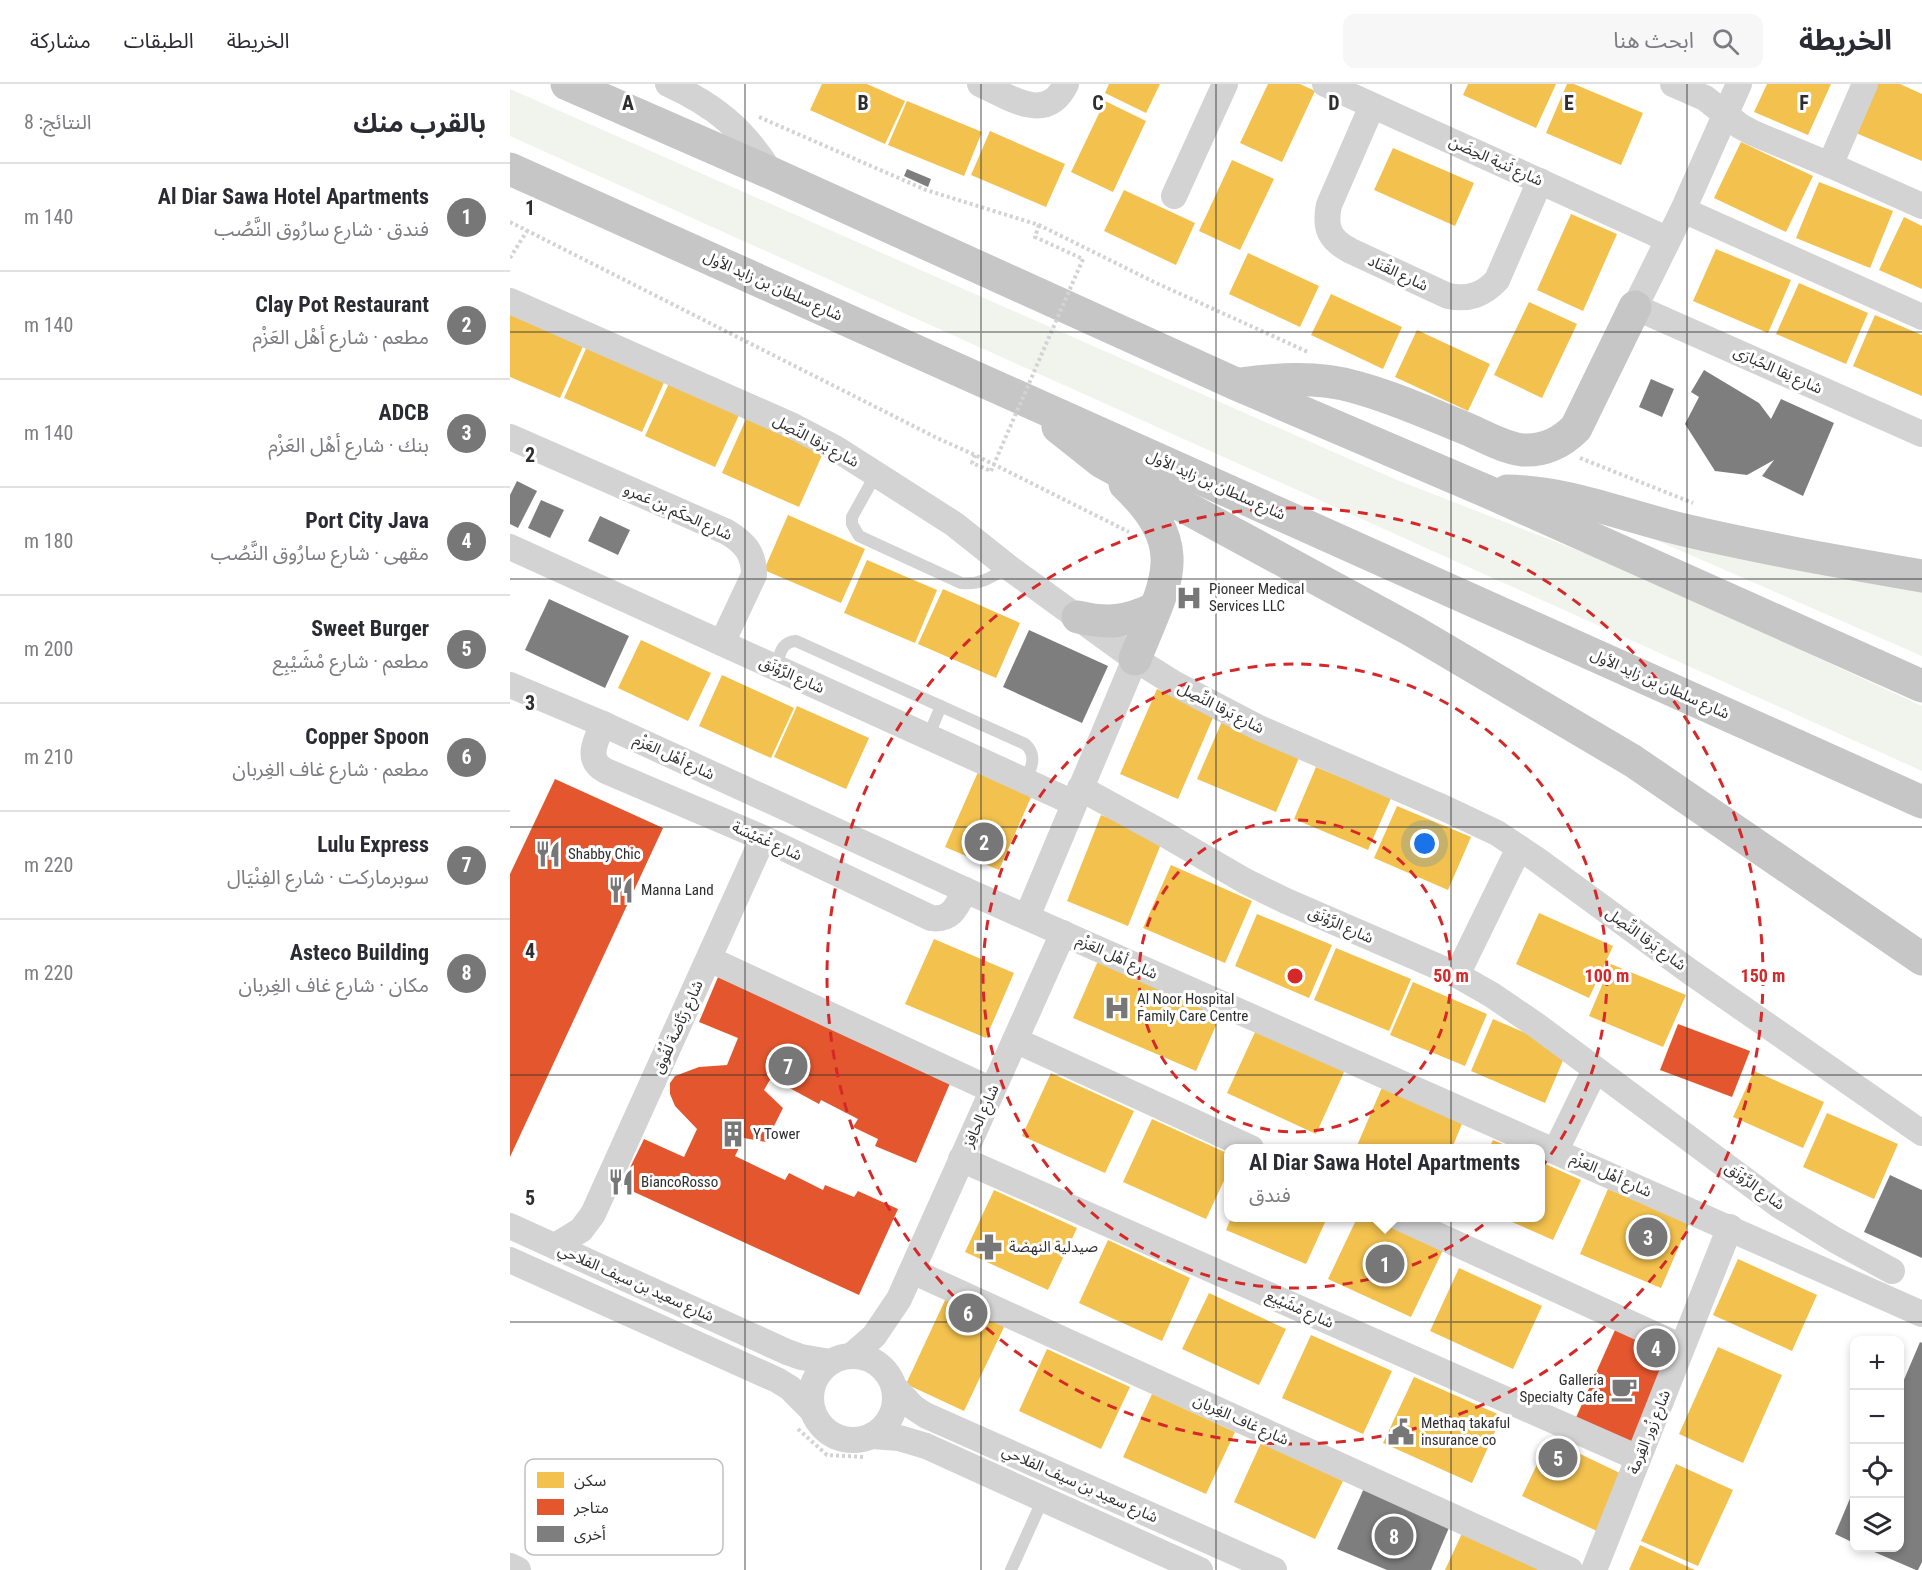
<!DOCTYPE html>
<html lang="ar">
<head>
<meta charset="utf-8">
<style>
	body { margin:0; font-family:"Roboto Condensed","Noto Sans Arabic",sans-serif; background:#f7f7f7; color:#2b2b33; direction:rtl }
	.controls { position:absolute; right:18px; bottom:18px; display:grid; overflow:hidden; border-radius:12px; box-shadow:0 3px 9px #0003 }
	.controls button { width:54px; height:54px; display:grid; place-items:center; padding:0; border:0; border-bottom:2px solid #e1e1e2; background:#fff; color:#2b2b33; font:30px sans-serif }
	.you { position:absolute; left:915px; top:760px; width:21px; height:21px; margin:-15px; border:4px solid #fff; border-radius:50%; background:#1a73e8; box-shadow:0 0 0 9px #1a73e833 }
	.badge { display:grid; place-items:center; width:39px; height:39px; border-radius:50%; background:#777; color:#fff; font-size:20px; font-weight:700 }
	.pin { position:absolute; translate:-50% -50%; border:3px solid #fff; box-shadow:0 2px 6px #0006 }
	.popup { position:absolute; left:714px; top:1060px; width:321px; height:78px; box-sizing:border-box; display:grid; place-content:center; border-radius:12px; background:#fff; filter:drop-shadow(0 2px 4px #0005); font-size:20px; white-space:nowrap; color:#7c7c81 }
	.popup b { font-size:22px; color:#2b2b33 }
	.popup::after { content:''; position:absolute; left:50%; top:100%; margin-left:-12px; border:12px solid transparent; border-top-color:#fff }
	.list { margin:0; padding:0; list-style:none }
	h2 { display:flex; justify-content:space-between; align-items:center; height:78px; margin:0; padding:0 24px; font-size:26px }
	h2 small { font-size:20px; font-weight:400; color:#7c7c81 }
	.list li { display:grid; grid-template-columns:39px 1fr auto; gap:18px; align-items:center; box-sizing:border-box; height:108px; padding:0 24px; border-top:2px solid #e1e1e2 }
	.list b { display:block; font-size:22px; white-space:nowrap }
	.list p { margin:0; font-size:20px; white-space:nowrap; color:#7c7c81 }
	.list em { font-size:20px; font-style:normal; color:#7c7c81 }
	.icon { flex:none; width:33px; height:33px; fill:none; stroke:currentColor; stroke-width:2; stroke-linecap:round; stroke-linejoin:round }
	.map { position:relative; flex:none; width:1412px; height:1486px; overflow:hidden; direction:ltr }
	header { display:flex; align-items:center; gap:36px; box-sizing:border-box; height:84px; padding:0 30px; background:#fff; border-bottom:2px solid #e1e1e2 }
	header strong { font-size:28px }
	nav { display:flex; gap:33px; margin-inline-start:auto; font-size:21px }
	.search { width:420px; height:54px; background:#f7f7f7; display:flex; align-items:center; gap:15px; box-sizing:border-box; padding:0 21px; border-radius:12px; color:#7c7c81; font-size:22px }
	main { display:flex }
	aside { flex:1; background:#fff }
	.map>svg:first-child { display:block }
</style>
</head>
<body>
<header>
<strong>الخريطة</strong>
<div class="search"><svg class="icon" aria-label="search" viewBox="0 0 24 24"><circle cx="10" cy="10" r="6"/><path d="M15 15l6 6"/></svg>ابحث هنا</div>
<nav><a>الخريطة</a><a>الطبقات</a><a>مشاركة</a></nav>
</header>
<main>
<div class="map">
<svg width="1412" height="1486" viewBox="0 0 1412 1486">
	<rect width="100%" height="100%" fill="#fff"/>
	<g fill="#f0f4ec">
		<polygon points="0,5 887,396 1113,484 1412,622 1412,687 0,52"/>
		<polygon points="1123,446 1412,506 1412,572"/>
	</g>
	<g fill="#f2c14e">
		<polygon points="312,0 357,0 395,17 375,60 300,26"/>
		<polygon points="599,0 650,0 636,29 595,9"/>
		<polygon points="758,0 790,0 805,7 772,78 730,59"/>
		<polygon points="958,0 1046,0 1026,44 953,11"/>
		<polygon points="1057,0 1064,0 1133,29 1111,81 1036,49"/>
		<polygon points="1257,0 1321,0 1298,51 1244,28"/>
		<polygon points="1367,0 1390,0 1412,10 1412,77 1346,49"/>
		<polygon points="397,17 472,48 454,92 378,61"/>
		<polygon points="595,17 636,37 603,108 561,88"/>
		<polygon points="480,47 555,80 536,123 461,91"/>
		<polygon points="1231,58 1303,92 1276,148 1204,114"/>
		<polygon points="883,64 964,99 945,142 864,106"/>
		<polygon points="722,76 764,95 730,166 689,147"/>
		<polygon points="1309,98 1383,127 1360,184 1286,154"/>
		<polygon points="614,106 685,139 666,181 594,147"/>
		<polygon points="1061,130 1107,150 1073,227 1027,206"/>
		<polygon points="1394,133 1412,142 1412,205 1369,186"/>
		<polygon points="1206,165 1281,196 1258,249 1183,217"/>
		<polygon points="738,169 809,202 790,243 719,210"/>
		<polygon points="1289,199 1358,229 1336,280 1266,250"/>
		<polygon points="821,210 892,243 873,285 801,251"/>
		<polygon points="1019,218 1067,240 1032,314 984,291"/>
		<polygon points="0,228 74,260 50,314 0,293"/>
		<polygon points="1365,231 1412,251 1412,312 1343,282"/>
		<polygon points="907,246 980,280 958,327 885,293"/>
		<polygon points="78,260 156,294 132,348 54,314"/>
		<polygon points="160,297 230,329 205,383 135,352"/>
		<polygon points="236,335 313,369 289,423 212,389"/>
		<polygon points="278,431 355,465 331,519 254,486"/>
		<polygon points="357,476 427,506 405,559 334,529"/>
		<polygon points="433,505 510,539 486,594 408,560"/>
		<polygon points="131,556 201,589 178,637 108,604"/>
		<polygon points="212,591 284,624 261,674 189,642"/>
		<polygon points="647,605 705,629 668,715 610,690"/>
		<polygon points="287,622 359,654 336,705 264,673"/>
		<polygon points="713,635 791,669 766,728 687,695"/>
		<polygon points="806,683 881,714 858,766 784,735"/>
		<polygon points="468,688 522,711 489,786 435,763"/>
		<polygon points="887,722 961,753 938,806 864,774"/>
		<polygon points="591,731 653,755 618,842 557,817"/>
		<polygon points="661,781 742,817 715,879 633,844"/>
		<polygon points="1029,829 1103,862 1079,914 1006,880"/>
		<polygon points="747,830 822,861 799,914 725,882"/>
		<polygon points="424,855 504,889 476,954 395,920"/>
		<polygon points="826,864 901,895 879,947 804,916"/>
		<polygon points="591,870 714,923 686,987 563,934"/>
		<polygon points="1101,880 1176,911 1153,963 1079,932"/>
		<polygon points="903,898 977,930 955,982 880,951"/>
		<polygon points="983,935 1057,967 1035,1019 961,987"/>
		<polygon points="746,946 835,986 806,1050 717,1009"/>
		<polygon points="1244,987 1314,1018 1293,1064 1223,1033"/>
		<polygon points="541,989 624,1027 595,1089 512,1052"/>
		<polygon points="873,1001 954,1035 942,1064 846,1064"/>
		<polygon points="1317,1029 1388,1060 1364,1115 1293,1083"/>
		<polygon points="642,1035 719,1070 719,1086 696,1135 613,1098"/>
		<polygon points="983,1056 1002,1064 979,1064"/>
		<polygon points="1031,1078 1071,1096 1043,1156 993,1134 1031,1134"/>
		<polygon points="1098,1105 1179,1139 1151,1204 1070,1170"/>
		<polygon points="484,1106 567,1144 538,1206 455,1168"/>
		<polygon points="721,1134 817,1134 796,1180 716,1146"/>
		<polygon points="847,1134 863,1134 933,1166 901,1233 818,1195"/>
		<polygon points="598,1156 680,1194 652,1257 569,1219"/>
		<polygon points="1228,1175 1307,1211 1282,1267 1203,1231"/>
		<polygon points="949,1184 1032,1222 1003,1285 920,1247"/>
		<polygon points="699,1209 776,1245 749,1301 672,1265"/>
		<polygon points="436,1214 495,1241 454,1327 396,1300"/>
		<polygon points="801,1251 882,1287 853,1350 772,1314"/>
		<polygon points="1208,1263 1272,1291 1233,1379 1169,1350"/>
		<polygon points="537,1265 620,1303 591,1365 509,1327"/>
		<polygon points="904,1293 992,1332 962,1399 873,1359"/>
		<polygon points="642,1310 725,1348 696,1410 613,1373"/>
		<polygon points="1039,1355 1116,1392 1089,1448 1012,1412"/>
		<polygon points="751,1359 833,1397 805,1455 724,1418"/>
		<polygon points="1166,1380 1223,1406 1188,1482 1131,1457"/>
		<polygon points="954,1445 1036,1486 935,1486"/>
		<polygon points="1130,1461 1185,1486 1119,1486"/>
	</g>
	<g fill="#e4572e">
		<polygon points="45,695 153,744 0,1073 0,790"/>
		<polygon points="208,893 441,997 406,1079 365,1062 368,1055 343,1043 348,1035 311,1016 309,1020 261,994 254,1006 273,1024 256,1058 234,1054 225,1072 275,1096 279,1089 313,1106 315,1101 344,1113 348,1107 388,1125 349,1211 111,1102 134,1055 174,1073 187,1045 165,1022 160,1010 160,999 165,992 189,983 217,981 228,954 189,938"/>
		<polygon points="1168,940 1240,967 1222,1013 1150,986"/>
		<polygon points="1105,1246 1164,1272 1123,1364 1064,1338"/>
	</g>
	<g fill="#7e7e7e">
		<polygon points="397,85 421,95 418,103 394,92"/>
		<polygon points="1194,286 1249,319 1261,335 1271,315 1324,339 1293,412 1252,392 1264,376 1237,391 1205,387 1175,340 1189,313 1181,308"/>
		<polygon points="1141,295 1164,305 1152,333 1129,323"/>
		<polygon points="7,397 27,407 8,444 0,440 0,411"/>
		<polygon points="31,416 54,426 40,454 18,444"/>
		<polygon points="90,432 120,446 108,471 78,457"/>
		<polygon points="39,515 119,552 95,604 15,566"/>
		<polygon points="519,546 598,582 572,639 493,603"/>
		<polygon points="1380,1091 1412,1106 1412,1174 1354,1148"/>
		<polygon points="1410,1258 1412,1259 1412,1478 1408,1486 1406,1486 1355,1464 1390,1464 1390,1305"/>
		<polygon points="855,1402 941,1439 921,1486 877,1486 827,1465"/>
		<polygon points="1344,1405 1344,1459 1325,1450"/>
	</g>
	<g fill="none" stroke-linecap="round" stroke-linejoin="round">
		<g stroke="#d3d3d3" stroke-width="4" stroke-dasharray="3 3" stroke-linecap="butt">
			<polyline points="249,33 416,106 529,141 644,198 798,268"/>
			<polyline points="0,138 427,354 465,371 619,448"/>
			<polyline points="529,141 525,153 573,175"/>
			<polyline points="0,174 17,147"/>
			<polyline points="465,371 462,379 481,387"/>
			<polyline points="1070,374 1183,419"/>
			<polyline points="288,1345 317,1371 355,1373"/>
		</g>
		<g stroke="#d3d3d3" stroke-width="12">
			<path d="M366,390L342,433V440L349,452L451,499C471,501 482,493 498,483"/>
			<path d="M266,584C270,571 270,558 286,557L515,660C528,671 521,684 516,697"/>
			<polyline points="418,653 431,622"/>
			<polyline points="501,1486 533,1415"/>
		</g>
		<g stroke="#d3d3d3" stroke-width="26">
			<path d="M158,0C204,21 234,45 261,89"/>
			<path d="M470,0C500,13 536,41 556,0"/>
			<polyline points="815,0 1157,155"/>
			<polyline points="1163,0 1195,14 1230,42 1243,49 1320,81 1412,122"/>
			<polyline points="1229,0 1173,126 1125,223 1412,350"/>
			<path d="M862,22L819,121C814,145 820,156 841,167L938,212C959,216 973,211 987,196L1030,97"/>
			<polyline points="1320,81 1355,0"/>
			<polyline points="664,112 715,0"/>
			<polyline points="1173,126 1412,233"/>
			<polyline points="0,217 283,342 325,364 444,440 498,483 625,575 665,600 749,644 934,724 987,749 1026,775 1179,887 1412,1049"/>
			<path d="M0,353L217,448C235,459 244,469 244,491L212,559"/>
			<polyline points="0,463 564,719"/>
			<polyline points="0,601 93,640 455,806 1412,1230"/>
			<path d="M93,640C85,658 75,676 96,687L253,754L421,834C442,837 447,822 455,806"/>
			<polyline points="570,704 656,751 735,797 776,817 947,891 982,911 1026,941 1270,1122 1325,1156 1382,1187"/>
			<polyline points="517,833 625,575"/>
			<polyline points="199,875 482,1006"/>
			<polyline points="947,891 1009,764"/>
			<polyline points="505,956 741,1064"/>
			<polyline points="1046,1066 1085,986"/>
			<polyline points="451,1075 1128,1374"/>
			<polyline points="890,1134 1172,1263"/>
			<polyline points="0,1142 277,1268 291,1273 320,1278"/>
			<polyline points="45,1162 71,1146 83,1130 253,754"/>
			<polyline points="0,1176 267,1296 280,1304 303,1327"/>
			<polyline points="402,1187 1060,1486"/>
			<circle cx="343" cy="1314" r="42"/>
			<polyline points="341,1272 364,1252 389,1215 553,849"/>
			<polyline points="384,1303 403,1323 415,1331 764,1486"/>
			<polyline points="362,1352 389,1354 416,1362 690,1486"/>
			<polyline points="0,1482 8,1486"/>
			<polyline points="1084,1486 1220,1143"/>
		</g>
		<g stroke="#c6c6c6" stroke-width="33">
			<polyline points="57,0 261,89 726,300 976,407 1412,602"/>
			<polyline points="0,85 1412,718"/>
			<path d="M730,300C767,295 808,292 845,303C883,313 920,330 957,345C974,352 994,364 1013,366C1035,367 1051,359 1066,344L1125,223"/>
			<polyline points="548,343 592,378 903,547 1123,677 1412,875"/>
			<path d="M615,400C684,466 654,500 625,575"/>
			<path d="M997,407C1058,408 1112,431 1170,445C1250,464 1331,478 1412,492"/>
			<path d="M568,533C598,540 616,538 644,525"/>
		</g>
		<polyline stroke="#d3d3d3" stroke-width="4" stroke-dasharray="3 3" stroke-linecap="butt" points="481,387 573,175"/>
	</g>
	<path fill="none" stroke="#2e2e2e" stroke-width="1.5" stroke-opacity="0.55" d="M235,0V1486M471,0V1486M706,0V1486M941,0V1486M1177,0V1486M0,248H1412M0,495H1412M0,743H1412M0,991H1412M0,1238H1412"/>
	<g fill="none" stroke="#d62828" stroke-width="3" stroke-dasharray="10 8">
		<circle cx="785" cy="892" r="156"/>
		<circle cx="785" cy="892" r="312"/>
		<circle cx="785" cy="892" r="468"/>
	</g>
	<defs>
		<g id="hospital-bare" transform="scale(2.07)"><path d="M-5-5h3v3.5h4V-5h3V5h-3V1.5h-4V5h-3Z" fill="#777" stroke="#fff" stroke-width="2.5" paint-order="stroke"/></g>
		<g id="restaurant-bare" transform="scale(2.07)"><path d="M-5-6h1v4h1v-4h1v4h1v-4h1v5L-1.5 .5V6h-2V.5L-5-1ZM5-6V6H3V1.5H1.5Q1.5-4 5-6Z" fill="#777" stroke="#fff" stroke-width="2.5" paint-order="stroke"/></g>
		<g id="building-bare" transform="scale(2.07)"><path d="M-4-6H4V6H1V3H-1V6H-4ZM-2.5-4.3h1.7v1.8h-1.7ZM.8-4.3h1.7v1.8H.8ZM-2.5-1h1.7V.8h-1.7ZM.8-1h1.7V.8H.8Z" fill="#777" stroke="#fff" stroke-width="2.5" paint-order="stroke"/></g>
		<g id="pharmacy-bare" transform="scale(2.07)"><path d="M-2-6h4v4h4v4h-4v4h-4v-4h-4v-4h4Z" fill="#777" stroke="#fff" stroke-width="2.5" paint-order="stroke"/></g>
		<g id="cafe-bare" transform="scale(2.07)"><path d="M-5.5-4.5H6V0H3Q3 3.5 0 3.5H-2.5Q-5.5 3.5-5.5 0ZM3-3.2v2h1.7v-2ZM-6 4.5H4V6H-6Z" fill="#777" stroke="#fff" stroke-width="2.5" paint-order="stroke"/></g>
		<g id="civic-bare" transform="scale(2.07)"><path d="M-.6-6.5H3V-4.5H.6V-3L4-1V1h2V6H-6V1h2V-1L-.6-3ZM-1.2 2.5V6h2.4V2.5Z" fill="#777" stroke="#fff" stroke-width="2.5" paint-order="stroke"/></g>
	</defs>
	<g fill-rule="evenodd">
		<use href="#hospital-bare" x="679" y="514"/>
		<use href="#restaurant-bare" x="38" y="770"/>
		<use href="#restaurant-bare" x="111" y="806"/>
		<use href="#hospital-bare" x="607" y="924"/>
		<use href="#building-bare" x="223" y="1050"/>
		<use href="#restaurant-bare" x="111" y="1098"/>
		<use href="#pharmacy-bare" x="479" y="1163"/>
		<use href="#cafe-bare" x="1114" y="1305"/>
		<use href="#civic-bare" x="891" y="1348"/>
	</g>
	<g text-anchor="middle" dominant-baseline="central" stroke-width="6" stroke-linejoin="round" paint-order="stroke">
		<g font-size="15" fill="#2e2e2e" stroke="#fff">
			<text transform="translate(986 77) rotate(24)">شارع ثَنية الحِضَن</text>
			<text transform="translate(888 189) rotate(25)">شارع القْنَاد</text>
			<text transform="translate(263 202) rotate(24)">شارع سلطان بن زايد الأول</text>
			<text transform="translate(1268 286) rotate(24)">شارع نِقا الحُبارَى</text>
			<text transform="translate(306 357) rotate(28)">شارع بَرقا النِّصِل</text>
			<text transform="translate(706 401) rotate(24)">شارع سلطان بن زايد الأول</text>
			<text transform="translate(168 428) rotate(24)">شارع الحكَم بن عَمرو</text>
			<text transform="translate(282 591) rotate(24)">شارع الرَّوْنَق</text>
			<text transform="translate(1150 600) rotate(24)">شارع سلطان بن زايد الأول</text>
			<text transform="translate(711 624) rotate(27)">شارع بَرقا النِّصِل</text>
			<text transform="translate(164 673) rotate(25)">شارع أهْل العَزْم</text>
			<text transform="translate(257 757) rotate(24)">شارع غْمَيْسَة</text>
			<text transform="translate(831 841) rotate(24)">شارع الرَّوْنَق</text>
			<text transform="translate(1136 855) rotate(36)">شارع بَرقا النِّصِل</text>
			<text transform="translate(607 873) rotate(24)">شارع أهْل العَزْم</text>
			<text transform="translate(168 943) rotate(-66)">شارع رَبَّاضة لُفُوق</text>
			<text transform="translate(471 1032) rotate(-66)">شارع الحافِز</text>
			<text transform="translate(1101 1091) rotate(24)">شارع أهْل العَزْم</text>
			<text transform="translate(1245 1102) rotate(36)">شارع الرَّوْنَق</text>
			<text transform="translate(126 1199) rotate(24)">شارع سعيد بن سيف الفلاحي</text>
			<text transform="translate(790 1225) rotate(24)">شارع مْشَيْبِع</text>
			<text transform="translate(731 1336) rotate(24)">شارع غاف الغِربان</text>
			<text transform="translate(1139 1348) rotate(-68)">شارع زُور القِرمة</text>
			<text transform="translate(570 1400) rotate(24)">شارع سعيد بن سيف الفلاحي</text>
		</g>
		<g font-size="15" fill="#2e2e2e" stroke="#fff" text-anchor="start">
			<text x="699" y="505">Pioneer Medical<tspan x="699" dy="17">Services LLC</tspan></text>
			<text x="58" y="770">Shabby Chic</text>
			<text x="131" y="806">Manna Land</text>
			<text x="627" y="915">Al Noor Hospital<tspan x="627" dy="17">Family Care Centre</tspan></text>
			<text x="243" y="1050">Y Tower</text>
			<text x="131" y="1098">BiancoRosso</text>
			<text x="499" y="1163">صيدلية النهضة</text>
			<text x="1094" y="1296" text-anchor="end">Galleria<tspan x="1094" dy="17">Specialty Cafe</tspan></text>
			<text x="911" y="1339">Methaq takaful<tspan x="911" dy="17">insurance co</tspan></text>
		</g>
	</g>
	<rect x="15" y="1375" width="198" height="96" rx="9" fill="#fff" stroke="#c0c0c0" stroke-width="1.5"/>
	<rect x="27" y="1388" width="27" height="16" fill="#f2c14e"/>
	<rect x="27" y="1415" width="27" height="16" fill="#e4572e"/>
	<rect x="27" y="1442" width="27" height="16" fill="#7e7e7e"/>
	<g font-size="16" fill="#2e2e2e">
		<text x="64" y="1402">سكن</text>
		<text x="64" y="1429">متاجر</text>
		<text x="64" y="1456">أخرى</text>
	</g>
	<g font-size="20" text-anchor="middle" font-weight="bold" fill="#2e2e2e" stroke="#fff" stroke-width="6" stroke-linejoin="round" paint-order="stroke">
		<text x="118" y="26">A</text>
		<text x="353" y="26">B</text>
		<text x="588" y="26">C</text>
		<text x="824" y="26">D</text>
		<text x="1059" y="26">E</text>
		<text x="1294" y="26">F</text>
		<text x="20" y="131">1</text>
		<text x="20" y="378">2</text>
		<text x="20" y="626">3</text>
		<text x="20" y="874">4</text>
		<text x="20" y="1121">5</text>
	</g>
	<circle cx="785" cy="892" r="9" fill="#d62828" stroke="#fff" stroke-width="3"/>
	<g font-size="18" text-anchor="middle" font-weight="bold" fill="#d62828" stroke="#fff" stroke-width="6" stroke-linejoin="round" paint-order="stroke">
		<text x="941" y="898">50 m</text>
		<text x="1097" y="898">100 m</text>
		<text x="1253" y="898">150 m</text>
	</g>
</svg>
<div class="controls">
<button>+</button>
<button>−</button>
<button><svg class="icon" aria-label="locate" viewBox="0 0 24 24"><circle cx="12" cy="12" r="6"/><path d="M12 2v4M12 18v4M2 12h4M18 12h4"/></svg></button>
<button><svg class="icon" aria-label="layers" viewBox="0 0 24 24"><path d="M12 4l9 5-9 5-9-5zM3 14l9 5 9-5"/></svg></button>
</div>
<div class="you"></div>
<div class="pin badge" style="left:875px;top:1180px">1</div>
<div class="popup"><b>Al Diar Sawa Hotel Apartments</b>فندق</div>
<div class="pin badge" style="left:474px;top:758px">2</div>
<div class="pin badge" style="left:1138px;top:1153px">3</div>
<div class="pin badge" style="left:1146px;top:1264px">4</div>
<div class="pin badge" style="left:1048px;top:1374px">5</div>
<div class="pin badge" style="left:458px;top:1229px">6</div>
<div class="pin badge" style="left:278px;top:982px">7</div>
<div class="pin badge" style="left:884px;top:1452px">8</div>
</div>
<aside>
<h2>بالقرب منك<small>النتائج: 8</small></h2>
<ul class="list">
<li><span class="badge">1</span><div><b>Al Diar Sawa Hotel Apartments</b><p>فندق · شارع سارُوق النَّصُب</p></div><em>140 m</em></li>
<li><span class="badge">2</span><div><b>Clay Pot Restaurant</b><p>مطعم · شارع أهْل العَزْم</p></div><em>140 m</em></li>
<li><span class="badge">3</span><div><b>ADCB</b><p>بنك · شارع أهْل العَزْم</p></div><em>140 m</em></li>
<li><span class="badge">4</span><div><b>Port City Java</b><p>مقهى · شارع سارُوق النَّصُب</p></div><em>180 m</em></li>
<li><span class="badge">5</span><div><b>Sweet Burger</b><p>مطعم · شارع مْشَيْبِع</p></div><em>200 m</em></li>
<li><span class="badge">6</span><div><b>Copper Spoon</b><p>مطعم · شارع غاف الغِربان</p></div><em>210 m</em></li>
<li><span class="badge">7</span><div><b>Lulu Express</b><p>سوبرماركت · شارع الفِنْيَال</p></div><em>220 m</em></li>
<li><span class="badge">8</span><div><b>Asteco Building</b><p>مكان · شارع غاف الغِربان</p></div><em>220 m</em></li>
</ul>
</aside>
</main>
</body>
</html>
